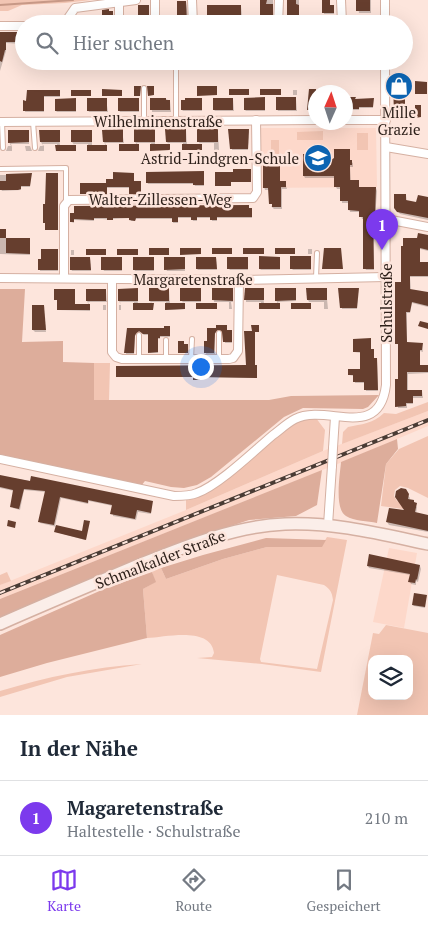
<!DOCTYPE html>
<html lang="de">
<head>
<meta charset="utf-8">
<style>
	body { margin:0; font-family:"PT Serif",serif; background:#f6f6f7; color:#1f2937 }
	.controls { position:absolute; right:15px; bottom:15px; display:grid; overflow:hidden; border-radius:10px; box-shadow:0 5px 20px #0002 }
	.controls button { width:45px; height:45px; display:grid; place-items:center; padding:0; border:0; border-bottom:1px solid #e0e1e3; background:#fff; color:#1f2937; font:25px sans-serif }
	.compass { position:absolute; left:308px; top:85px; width:45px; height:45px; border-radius:50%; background:#fff; box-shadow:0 5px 20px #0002; rotate:3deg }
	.you { position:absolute; left:200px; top:366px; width:18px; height:18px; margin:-12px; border:4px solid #fff; border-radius:50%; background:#1a73e8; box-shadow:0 0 0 8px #1a73e833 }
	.badge { display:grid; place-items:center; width:32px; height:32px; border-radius:50%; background:#7c3aed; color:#fff; font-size:16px; font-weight:700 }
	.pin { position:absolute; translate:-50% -41px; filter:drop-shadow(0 1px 2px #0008) }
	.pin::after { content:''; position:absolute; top:26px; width:18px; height:15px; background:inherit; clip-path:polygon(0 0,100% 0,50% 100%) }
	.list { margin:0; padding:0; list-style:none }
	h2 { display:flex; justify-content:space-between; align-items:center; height:65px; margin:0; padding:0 20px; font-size:21px }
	h2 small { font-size:16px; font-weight:400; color:#747a83 }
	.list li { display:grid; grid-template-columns:32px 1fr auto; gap:15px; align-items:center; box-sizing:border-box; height:75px; padding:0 20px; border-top:1px solid #e0e1e3 }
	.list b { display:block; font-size:19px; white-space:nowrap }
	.list p { margin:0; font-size:16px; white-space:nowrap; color:#747a83 }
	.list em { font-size:16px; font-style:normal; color:#747a83 }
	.icon { flex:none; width:28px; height:28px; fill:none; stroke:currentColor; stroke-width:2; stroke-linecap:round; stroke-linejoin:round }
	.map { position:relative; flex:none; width:428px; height:715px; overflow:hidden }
	.search { position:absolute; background:#fff; box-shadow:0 5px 20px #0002; left:15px; right:15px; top:15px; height:55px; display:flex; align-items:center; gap:12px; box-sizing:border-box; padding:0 18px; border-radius:28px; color:#747a83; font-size:19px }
	.sheet { height:140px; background:#fff }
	nav { display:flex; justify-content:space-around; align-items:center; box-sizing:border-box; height:70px; border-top:1px solid #e0e1e3; background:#fff; font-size:14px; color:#747a83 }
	nav a { display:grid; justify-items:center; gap:2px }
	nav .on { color:#7c3aed }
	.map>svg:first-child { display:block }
</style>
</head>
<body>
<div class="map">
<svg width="428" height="715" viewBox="0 0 428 715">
	<rect width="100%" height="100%" fill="#fde5dc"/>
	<g fill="#fdd8ca">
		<polygon points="259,128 376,128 377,187 259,188"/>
		<polygon points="428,411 428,426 340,463 0,599 0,585 186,510 323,451"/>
		<polygon points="389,548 417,553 404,628 373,622"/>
	</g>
	<g fill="#f2c5b3" fill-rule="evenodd">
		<polygon points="0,0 91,0 65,3 22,5 8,11 0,11"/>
		<polygon points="323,131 323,140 297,140 297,132"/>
		<rect x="357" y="133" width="11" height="17"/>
		<rect x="271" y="140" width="8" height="16"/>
		<polygon points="94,363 110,363 109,400 94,400"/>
		<path d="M428,402V411L342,444L343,432L348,427C362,424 372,424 384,413L396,414Z"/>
		<path d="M316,418L325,430L323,451L186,510V500C224,489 259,452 289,427L302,420Z"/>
		<polygon points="428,436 428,498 408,488 400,486 395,490 394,496 397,501 404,504 403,509 381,506 386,464 399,449"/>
		<path d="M327,537L347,540L321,672L262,664L197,658L212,657L214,653C211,626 166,637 147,638L143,589L155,582L152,572L161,568L166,579L223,559L267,547H321ZM277,575L324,585C330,589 332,592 333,600L317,669L261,662L260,659Z"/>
		<polygon points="7,572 11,581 0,585 0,575"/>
		<path d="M386,625L428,633V715H357L373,633L379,634ZM372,659H409V696H372Z"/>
		<path d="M142,664L67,677L0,697V691C47,677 93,667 142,664Z"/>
	</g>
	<g fill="#ddad9b">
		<polygon points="0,289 25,289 22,342 63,341 63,362 94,363 94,400 269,400 291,396 379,395 368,407 363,409 303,408 284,417 211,477 197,485 184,488 171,487 145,481 141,486 0,455"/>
		<path d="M397,439L398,449L386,464L377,523C368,521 354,521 346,516C334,509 340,475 341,462Z"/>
		<polygon points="322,470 317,505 296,516 249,520 180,543 0,619 0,599"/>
		<polygon points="266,538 326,540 322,547 267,547 223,559 166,579 161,568 203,555"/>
		<polygon points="152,572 156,582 143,589 147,638 47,663 0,677 0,635 104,589"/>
	</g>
	<g fill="#0003">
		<polygon points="260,0 273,0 273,19 262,19"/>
		<polygon points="287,0 299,0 299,18 289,17"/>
		<polygon points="323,0 330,0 330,6 334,7 334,14 324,14"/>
		<polygon points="357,0 371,0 371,13 359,13"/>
		<polygon points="186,2 189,24 175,24"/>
		<polygon points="149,6 149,24 136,24 136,21 139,21"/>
		<polygon points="241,6 242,17 223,17 218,20 209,19 208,17"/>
		<polygon points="103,11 113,13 114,24 103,24"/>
		<polygon points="24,32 24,44 6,43 6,51 0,71 0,33"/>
		<polygon points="150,61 159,61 159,64 151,64"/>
		<polygon points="202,61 211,61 211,65 203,65"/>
		<polygon points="373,62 373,70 359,70 358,67"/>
		<polygon points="404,83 405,117 396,117 395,115"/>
		<rect x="293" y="90" width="4" height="5"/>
		<polygon points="310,90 326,92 316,92 316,111 308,109"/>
		<polygon points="28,91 60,92 60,97 44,97 44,112 25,112"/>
		<polygon points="346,98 355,98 356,100 373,99 373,108 359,108 359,110 346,110"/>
		<polygon points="106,99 108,112 89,112 88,110"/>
		<polygon points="151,99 166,99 170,101 171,112 152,112"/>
		<polygon points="233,99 234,111 215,111 214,110"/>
		<polygon points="296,99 297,111 278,111 277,109"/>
		<polygon points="202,100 202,111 183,111 182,110"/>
		<polygon points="265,100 265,111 246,111 245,110"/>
		<polygon points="76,101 76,112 57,112 56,111"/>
		<polygon points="139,101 139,112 120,112 119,110"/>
		<polygon points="186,130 187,145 201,145 198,141 218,132 219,150 214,150 214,143 200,143 201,146 201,150 183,150 183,143 168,143 170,146 170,150 152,150 151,143 137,143 138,146 135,142 155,132 155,145 169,145 167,142"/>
		<polygon points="249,130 248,150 232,150 232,149"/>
		<polygon points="41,131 59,131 60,146 75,146 72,142 72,131 92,132 92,146 106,146 104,142 122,131 124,143 105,143 107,146 89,151 88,144 74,144 75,146 57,151 57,144 42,144 44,146 44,151 38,151 40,146 43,146 41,142"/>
		<polygon points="29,133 29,144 11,144 12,147 12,151 6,151 8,146 11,146 9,142"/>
		<polygon points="25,146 30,146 32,151 26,151"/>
		<polygon points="349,150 350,161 353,163 353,167 350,167 351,181 358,181 359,188 376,188 377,191 375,219 374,219 374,270 366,270 365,268 364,219 362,219 360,212 350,212 349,203 342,203 341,189 337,189 336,187 336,178 305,178 304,176 315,156 316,162 321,166 333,166"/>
		<polygon points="279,159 280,183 285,183 287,189 282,189 282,209 274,209 271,206 278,205 270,190 265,190 264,187"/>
		<polygon points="203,173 204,186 195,186 194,184 148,184 147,182"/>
		<polygon points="0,175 31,175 30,187 21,187 21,190 2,191 0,187"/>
		<polygon points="134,182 141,183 141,195 131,195 131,188 107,188 107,195 81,193 108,184"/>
		<polygon points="406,195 407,202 417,204 428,198 428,220 400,214 397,210"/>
		<polygon points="249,208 252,210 252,218 217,218 217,221 212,221 212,218 197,218 197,221 193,221 192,218 178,218 178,223 173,223 173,219 136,219 135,221 131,221 131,218 113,219 113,220 102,219 94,219 94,221 74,220 74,223 71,222 71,214"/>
		<polygon points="0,230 6,232 6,239 29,239 30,255 0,254"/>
		<polygon points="428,237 428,251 420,249 420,263 428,263 428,277 410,277 411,290 428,294 428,307 412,303 410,313 407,313 407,343 422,344 423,352 420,351 420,366 428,366 428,373 408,374 408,391 422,391 423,398 413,398 413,404 407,404 407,408 398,408 399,345 396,343 402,283 418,239"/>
		<rect x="308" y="249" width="4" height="5"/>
		<polygon points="58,250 58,271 40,271 40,270"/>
		<rect x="71" y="250" width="3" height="5"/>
		<polygon points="310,257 311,270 293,270 292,269"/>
		<polygon points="121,258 122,271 104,271 103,269"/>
		<polygon points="184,258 185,271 167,271 166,269"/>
		<polygon points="216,258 217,270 198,270 197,269"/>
		<polygon points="247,258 248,270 230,270 229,269"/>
		<polygon points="90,259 91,271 72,271 71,269"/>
		<polygon points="280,259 280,270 261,270 260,269"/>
		<polygon points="154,260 154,271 135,271 134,269"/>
		<polygon points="200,289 201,302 183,302 185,305 185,309 166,310 166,302 151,302 153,305 135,310 134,302 120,302 121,305 121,310 119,310 119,305 121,305 119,301 137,290 138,305 152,305 150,301 169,290 170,304 184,304 182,301"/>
		<polygon points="213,289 233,291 233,302 231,302 232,309 229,309 229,302 214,302"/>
		<polygon points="246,289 263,289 264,304 278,304 276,300 296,291 296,301 278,302 279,304 279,309 261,309 261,302 246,302"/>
		<polygon points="308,289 326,289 328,309 324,309 324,302 309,302 310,304 308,300"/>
		<polygon points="358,289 357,309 342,309 342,308"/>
		<polygon points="106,290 107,302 88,302 90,306 90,311 58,310 58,300 55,299 75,305 89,305 87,301"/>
		<rect x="103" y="305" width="3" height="5"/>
		<polygon points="43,306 46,332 35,332 33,330"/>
		<polygon points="170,328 170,337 160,337 160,339 158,339 158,353 150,353 150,335 144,335 140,332 135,336 134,354 126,354 128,330 165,329"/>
		<polygon points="217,329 231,331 232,343 225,343 224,332 218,330 215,334 215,354 206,354 208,342"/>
		<polygon points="254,332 254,366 257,378 199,377 199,380 194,380 194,377 117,377 248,366"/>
		<polygon points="354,340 374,351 374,360 377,361 378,391 366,391 365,383 355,383 354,376 349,375 361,370 361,353 354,352"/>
		<polygon points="0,476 152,502 151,514 138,512 136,520 113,516 113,506 89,501 88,504 61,498 55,526 83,533 89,522 85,540 56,532 57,527 40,523 46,492 24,490 20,510 13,508 14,491 0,488"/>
		<polygon points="405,491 410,498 409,500 417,507 416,514 428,516 428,532 389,525 387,522 407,512"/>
		<polygon points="368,566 420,566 421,569 418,582 416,581 416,585 411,584 410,582 411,575 369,568"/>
		<polygon points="426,597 425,608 414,606 413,605"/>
	</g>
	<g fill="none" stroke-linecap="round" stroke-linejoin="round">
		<polyline stroke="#c79886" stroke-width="2" points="0,5 73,0"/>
	</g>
	<g fill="#663e2e">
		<polygon points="260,0 267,0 266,4 273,4 273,18 260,18"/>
		<polygon points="287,0 296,0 296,4 299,5 299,17 287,17"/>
		<polygon points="322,0 330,0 330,5 334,5 334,13 322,13"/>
		<rect x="356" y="0" width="14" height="11"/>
		<polygon points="177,1 186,1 187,24 175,24 175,17 177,17"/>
		<polygon points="138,5 149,5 149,20 145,20 145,24 138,24"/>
		<polygon points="207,5 241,5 241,16 221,16 217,18 207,17"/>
		<polygon points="109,9 109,11 113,11 113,22 102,22 102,10"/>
		<polygon points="0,32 20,32 20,34 24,35 24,42 6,42 6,50 5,50 2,62 0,61"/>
		<rect x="357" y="61" width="16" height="7"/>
		<polygon points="415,81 427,82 427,94 415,94"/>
		<polygon points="393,82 405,82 405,115 394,115"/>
		<polygon points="134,86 141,86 140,96 134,96"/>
		<polygon points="147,86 154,86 154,95 148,96"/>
		<polygon points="197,86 217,86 217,95 197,96"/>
		<polygon points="102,89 122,90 122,96 102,96"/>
		<rect x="229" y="89" width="20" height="6"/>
		<rect x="260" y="89" width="21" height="6"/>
		<polygon points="309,89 316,89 316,109 307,110"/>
		<polygon points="27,90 60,90 60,96 44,96 44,111 23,111 23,100 26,101"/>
		<rect x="71" y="90" width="20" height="6"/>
		<polygon points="265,97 265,110 244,110 244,98"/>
		<rect x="276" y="97" width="20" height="13"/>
		<polygon points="346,97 356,97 355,99 374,98 373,107 359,107 359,109 346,109"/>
		<polygon points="76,98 76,111 55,111 55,99"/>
		<rect x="87" y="98" width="20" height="13"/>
		<rect x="118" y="98" width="21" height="13"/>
		<polygon points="150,98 166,98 166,100 170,100 170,110 150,110"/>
		<polygon points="185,98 202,98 202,110 181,110 181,100 185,100"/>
		<rect x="213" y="98" width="20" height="12"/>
		<polygon points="415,105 421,105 421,117 415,118"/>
		<polygon points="123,129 123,142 103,142 102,130"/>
		<rect x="134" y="129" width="21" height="13"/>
		<polygon points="165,129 186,129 186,142 166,142"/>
		<rect x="197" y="129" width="21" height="13"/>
		<polygon points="228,129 249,129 248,149 230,149"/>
		<polygon points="8,130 29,130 29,142 8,143"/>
		<polygon points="39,130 60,130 60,142 40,142"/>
		<rect x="71" y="130" width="21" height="12"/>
		<rect x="119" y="144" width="20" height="7"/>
		<polygon points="150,144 170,144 170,150 150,151"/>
		<rect x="182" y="144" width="20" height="6"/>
		<polygon points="55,145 76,145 76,151 56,151"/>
		<rect x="87" y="145" width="20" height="6"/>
		<polygon points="334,149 350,149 350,160 352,160 352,165 350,165 350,180 359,180 359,187 376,187 375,218 373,218 374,269 363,269 363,217 359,217 359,211 348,210 348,201 340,201 340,187 334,187 334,176 303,176 303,154 316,155 316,160 321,163 321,165 331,165 331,160 334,158"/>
		<polygon points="263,158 280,158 280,181 286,181 286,187 281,187 281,207 272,207 272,204 269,204 268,188 263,188"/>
		<polygon points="233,169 251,169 251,182 231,182 231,186 215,186 215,172 233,172"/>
		<polygon points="204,171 204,185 193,185 193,183 146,183 146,172"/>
		<polygon points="113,172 134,173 134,181 141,181 141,194 129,194 129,187 107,187 107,194 80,194 80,183 106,183 106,179 113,179"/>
		<polygon points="32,173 30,186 21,186 21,189 18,190 0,190 0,181 6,181 6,174"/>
		<polygon points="46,173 58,173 58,230 45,230 45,223 43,223 43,204 45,204"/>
		<polygon points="394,194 406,194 406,200 416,202 418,195 428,197 428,218 397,212 394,208"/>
		<polygon points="249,205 249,208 252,208 252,217 217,217 217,220 210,220 210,217 197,217 197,220 191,220 191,217 178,217 178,222 172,222 172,218 136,218 135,221 129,220 129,218 113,218 113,220 107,220 107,218 94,218 94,220 74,219 74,222 70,222 70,213 74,213 74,206"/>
		<rect x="0" y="229" width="6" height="9"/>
		<polygon points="418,233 428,235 428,250 420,248 420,262 428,262 428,276 410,276 410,289 428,292 428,306 412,302 410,312 406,312 407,342 423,343 422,350 420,350 420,365 428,365 428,372 407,372 407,390 422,390 422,396 413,396 413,403 406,403 406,406 395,407 395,379 398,379 398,344 395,344 395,282 401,282 401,246 403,246 403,238 417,238"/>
		<polygon points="6,238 30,238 30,254 6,253"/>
		<rect x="149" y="248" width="20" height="7"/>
		<polygon points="180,248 201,248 201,254 180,255"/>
		<rect x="212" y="248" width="20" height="6"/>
		<rect x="243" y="248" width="21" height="6"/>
		<rect x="275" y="248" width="20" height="6"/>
		<polygon points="324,248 341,248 343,269 322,269"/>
		<polygon points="41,249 58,249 58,270 38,270 38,259 41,259"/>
		<rect x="86" y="249" width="20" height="6"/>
		<rect x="117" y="249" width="21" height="6"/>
		<polygon points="259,256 280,257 280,269 259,269"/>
		<rect x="290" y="256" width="21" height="13"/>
		<polygon points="70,257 90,257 91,270 70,270"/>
		<rect x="101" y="257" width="21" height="13"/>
		<rect x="133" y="257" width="21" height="13"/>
		<polygon points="164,257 185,257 185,269 164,270"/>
		<polygon points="196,257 216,257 217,269 196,269"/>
		<rect x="227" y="257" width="21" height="12"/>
		<polygon points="138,288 138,301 118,301 118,289"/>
		<rect x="149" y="288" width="20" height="13"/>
		<rect x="180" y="288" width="21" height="13"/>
		<polygon points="212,288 233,288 233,301 212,300"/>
		<polygon points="245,288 264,288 264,300 244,300"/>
		<polygon points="275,288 296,288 296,300 275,301"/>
		<polygon points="306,288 327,288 327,300 307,300"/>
		<polygon points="338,288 359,288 357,308 340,308"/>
		<polygon points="54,289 75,289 75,304 90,304 90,310 57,310 57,300 54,300"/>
		<rect x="86" y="289" width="20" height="12"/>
		<polygon points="133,303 154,303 153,310 133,310"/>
		<polygon points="165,303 185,303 185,309 165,310"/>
		<rect x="196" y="303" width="21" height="6"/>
		<rect x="259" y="303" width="21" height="6"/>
		<rect x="291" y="303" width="20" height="6"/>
		<polygon points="32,305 44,305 46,330 32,330"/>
		<polygon points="420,321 428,323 428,329 418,326"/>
		<polygon points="216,325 227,325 227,330 232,330 232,342 223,342 222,332 218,330 215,333 214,353 204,353 204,341 207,341 207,328 216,328"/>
		<polygon points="251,325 259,325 259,332 255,332 255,365 257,365 257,378 200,377 200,380 193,380 193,377 116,377 116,366 246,365 244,331 252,331"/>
		<polygon points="164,326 170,326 170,336 160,336 160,338 158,338 158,352 148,353 148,334 143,334 139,331 135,335 134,353 124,353 127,328 164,328"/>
		<polygon points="371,338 371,349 374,349 374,358 377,358 378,390 364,390 364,382 353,382 353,375 348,375 348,369 360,369 360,352 353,352 353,339"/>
		<polygon points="178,341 184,341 184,344 188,344 188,353 178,353"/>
		<polygon points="0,475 30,481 31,476 153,501 151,513 137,510 135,519 110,514 112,505 88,500 88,503 60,497 54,525 38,522 45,491 24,489 19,509 10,507 13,490 0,487"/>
		<polygon points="401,488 406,489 409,494 408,499 414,500 414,502 417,503 415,512 428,515 428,531 386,522 389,508 404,510 395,497 396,491"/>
		<polygon points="8,520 16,522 15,528 7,526"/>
		<polygon points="84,520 90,521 86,540 54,532 56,525 82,531"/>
		<polygon points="369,554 420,565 417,580 416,579 415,583 408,582 410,574 367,566"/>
		<polygon points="414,593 427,595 425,607 412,605"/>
	</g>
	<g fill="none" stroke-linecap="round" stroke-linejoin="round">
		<g stroke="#d5b0a2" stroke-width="6">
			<g id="service">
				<polyline points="144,121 144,88"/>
				<polyline points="176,121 176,62 192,62"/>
				<polyline points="2,122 3,148"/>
				<polyline points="33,122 35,148"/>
				<polyline points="0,169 66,168 66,203"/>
				<polyline points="316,278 317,253"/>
				<polyline points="219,333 219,359"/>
				<polyline points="139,359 139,335"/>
				<polyline points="166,359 166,340"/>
				<polyline points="191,359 192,339"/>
			</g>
		</g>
		<g stroke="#d5b0a2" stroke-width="10">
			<g id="minor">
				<polyline points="155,0 155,24"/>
				<polyline points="192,0 193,24"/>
				<polyline points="341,0 342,23"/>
				<polyline points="385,0 385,24"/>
				<polyline points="64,24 75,8 136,0"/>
				<polyline points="119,24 119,2"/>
				<polyline points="273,24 385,22"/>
				<polyline points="278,24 279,0"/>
				<polyline points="0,26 24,26"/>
				<polyline points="193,61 193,62"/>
				<polyline points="346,120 386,120"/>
				<polyline points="0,122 316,120"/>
				<polyline points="386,147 428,154"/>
				<polyline points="386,219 428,227"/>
				<polyline points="0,278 239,280 386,277"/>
				<polyline points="64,278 64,206 69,200 253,198 257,192 256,120"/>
				<polyline points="112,279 112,352 116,357 122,359 229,359 233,358 238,351 239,280"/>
				<polyline points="333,448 335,417"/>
				<path d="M0,459L174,496C182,496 190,496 197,493C219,485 254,451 273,435C280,430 287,423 295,419C327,403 379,442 386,385L385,61"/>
				<polyline points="328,525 332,466"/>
			</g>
		</g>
		<g stroke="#d5b0a2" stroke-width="14">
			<path id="secondary" d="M0,624C45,604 91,585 136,566C184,547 234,526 285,524C334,522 381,534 428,544"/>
		</g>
		<use href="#service" stroke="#fff" stroke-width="4"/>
		<use href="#minor" stroke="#fff" stroke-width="8"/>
		<use href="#secondary" stroke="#fbeee9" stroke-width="11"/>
		<g stroke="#4a3c35" stroke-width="4">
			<polyline id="rail" points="0,593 428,420"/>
		</g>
		<use href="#rail" stroke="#fde5dc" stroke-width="2" stroke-dasharray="5.5" stroke-linecap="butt"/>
		<g stroke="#d5b0a2" stroke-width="10" stroke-linecap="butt">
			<polyline id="minor-bridge" points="332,466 333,448"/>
		</g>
		<use href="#minor-bridge" stroke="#fff" stroke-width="8"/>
	</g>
	<defs>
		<g id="shop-disc" transform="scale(1.4375)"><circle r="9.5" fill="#0c64b2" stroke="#fde5dc"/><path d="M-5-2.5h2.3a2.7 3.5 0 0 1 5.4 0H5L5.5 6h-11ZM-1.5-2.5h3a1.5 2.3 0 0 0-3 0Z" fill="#fff"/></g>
		<g id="school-disc" transform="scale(1.4375)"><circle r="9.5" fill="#0c64b2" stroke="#fde5dc"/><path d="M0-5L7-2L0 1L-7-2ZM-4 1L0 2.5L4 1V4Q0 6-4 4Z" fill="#fff"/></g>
	</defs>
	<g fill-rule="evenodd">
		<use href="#shop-disc" x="399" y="86"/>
		<use href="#school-disc" x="318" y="158"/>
	</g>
	<g text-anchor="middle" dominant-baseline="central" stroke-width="5" stroke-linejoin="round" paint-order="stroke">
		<g font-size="15" fill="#2c1f19" stroke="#fde5dc">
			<text x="399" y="112">Mille<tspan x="399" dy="17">Grazie</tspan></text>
			<text x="299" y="158" text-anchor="end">Astrid-Lindgren-Schule</text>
		</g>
		<g font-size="15" fill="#2c1f19" stroke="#fde5dc">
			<text x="158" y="121">Wilhelminenstraße</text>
			<text x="160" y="199">Walter-Zillessen-Weg</text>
			<text x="193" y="279">Margaretenstraße</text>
			<text transform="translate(386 303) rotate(-90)">Schulstraße</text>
			<text transform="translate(160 559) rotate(-21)">Schmalkalder Straße</text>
		</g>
	</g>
</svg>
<div class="controls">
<button><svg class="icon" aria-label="layers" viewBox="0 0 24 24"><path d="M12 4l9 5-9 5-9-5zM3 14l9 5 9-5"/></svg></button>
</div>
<svg class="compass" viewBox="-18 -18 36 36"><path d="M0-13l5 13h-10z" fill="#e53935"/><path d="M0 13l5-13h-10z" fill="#747a83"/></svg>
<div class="you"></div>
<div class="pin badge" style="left:382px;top:250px">1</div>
<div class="search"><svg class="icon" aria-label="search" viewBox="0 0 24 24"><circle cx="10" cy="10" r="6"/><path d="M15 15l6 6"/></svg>Hier suchen</div>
</div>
<section class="sheet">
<h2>In der Nähe<small></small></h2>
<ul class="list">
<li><span class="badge">1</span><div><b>Magaretenstraße</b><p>Haltestelle · Schulstraße</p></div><em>210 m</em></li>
</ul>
</section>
<nav>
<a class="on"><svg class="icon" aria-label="map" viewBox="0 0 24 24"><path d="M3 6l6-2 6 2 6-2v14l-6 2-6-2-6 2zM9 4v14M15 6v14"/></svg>Karte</a>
<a><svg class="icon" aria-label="directions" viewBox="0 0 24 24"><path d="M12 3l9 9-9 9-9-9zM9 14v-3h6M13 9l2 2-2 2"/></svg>Route</a>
<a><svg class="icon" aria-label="saved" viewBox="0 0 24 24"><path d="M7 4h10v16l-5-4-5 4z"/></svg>Gespeichert</a>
</nav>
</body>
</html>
